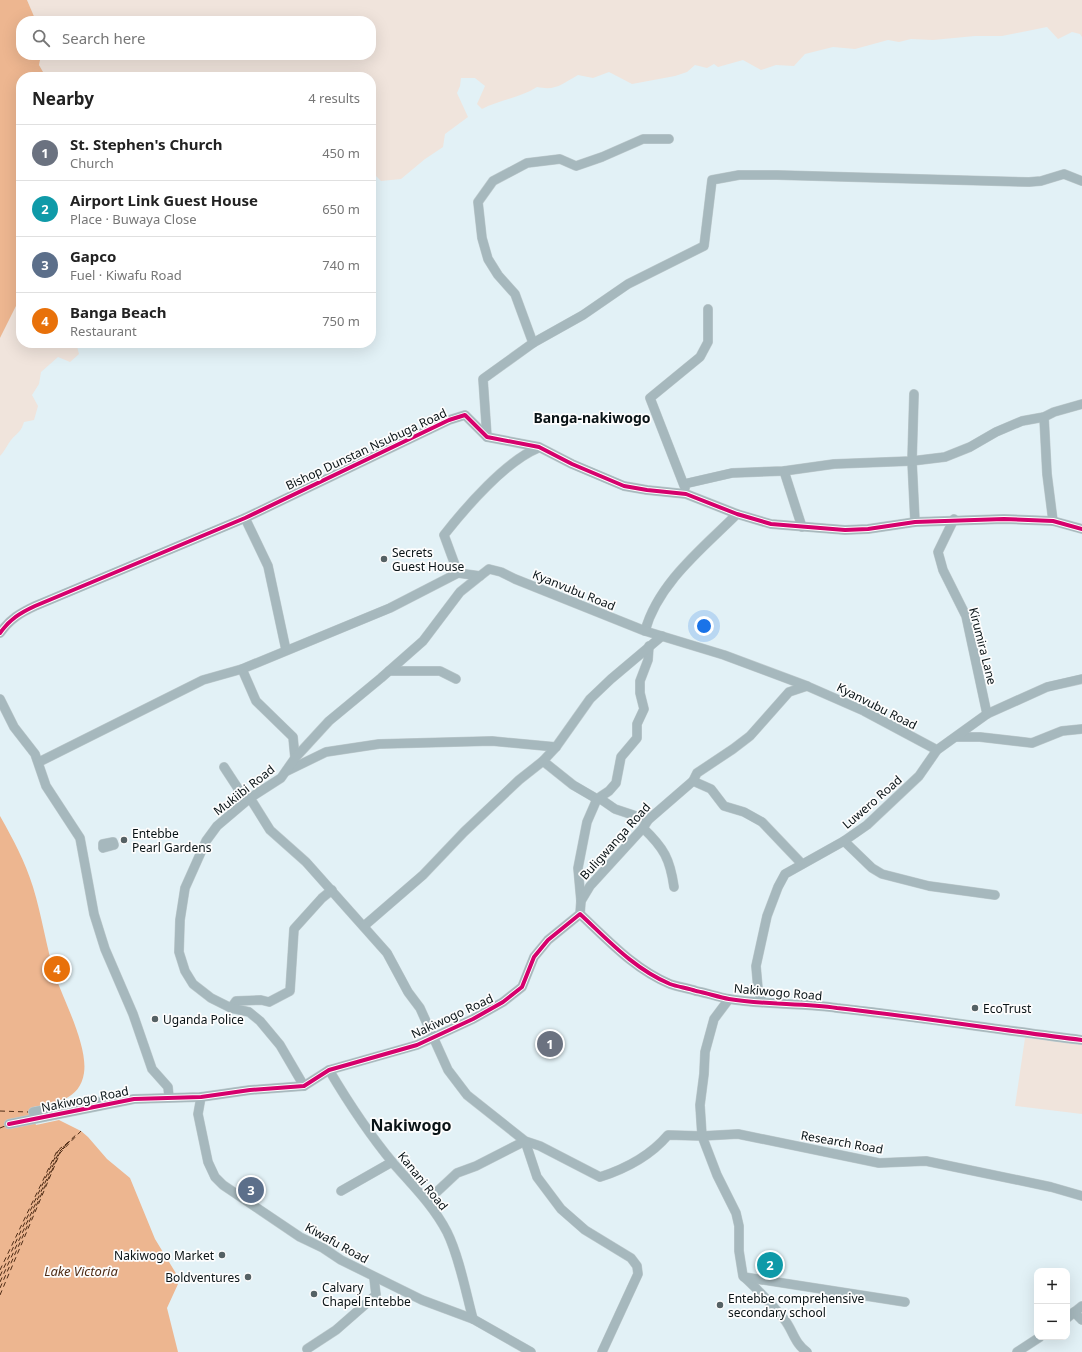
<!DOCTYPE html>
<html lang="en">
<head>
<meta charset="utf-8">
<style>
	body { margin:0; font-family:"Noto Sans",sans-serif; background:#f2f2f2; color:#222 }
	.controls { position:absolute; right:12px; bottom:12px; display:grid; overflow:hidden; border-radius:8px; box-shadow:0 4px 16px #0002 }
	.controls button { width:36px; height:36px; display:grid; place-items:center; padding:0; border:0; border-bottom:1px solid #e0e0e0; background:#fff; color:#222; font:20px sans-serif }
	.you { position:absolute; left:704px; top:626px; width:14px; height:14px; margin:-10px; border:3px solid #fff; border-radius:50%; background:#1a73e8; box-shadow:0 0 0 6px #1a73e833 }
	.badge { display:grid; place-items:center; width:26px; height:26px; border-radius:50%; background:#556164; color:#fff; font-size:13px; font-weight:700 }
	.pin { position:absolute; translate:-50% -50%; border:2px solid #fff; box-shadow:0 1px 4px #0006 }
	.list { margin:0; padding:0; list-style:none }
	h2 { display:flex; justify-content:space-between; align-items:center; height:52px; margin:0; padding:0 16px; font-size:17px }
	h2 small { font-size:13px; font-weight:400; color:#767676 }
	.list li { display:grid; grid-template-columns:26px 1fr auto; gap:12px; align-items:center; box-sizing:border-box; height:56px; padding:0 16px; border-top:1px solid #e0e0e0 }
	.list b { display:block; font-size:15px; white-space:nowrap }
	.list p { margin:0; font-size:13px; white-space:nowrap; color:#767676 }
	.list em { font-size:13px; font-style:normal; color:#767676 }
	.icon { flex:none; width:22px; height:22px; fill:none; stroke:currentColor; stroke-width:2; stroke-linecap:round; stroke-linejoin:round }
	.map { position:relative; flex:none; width:1082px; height:1352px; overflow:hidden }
	.search { position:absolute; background:#fff; box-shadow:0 4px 16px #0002; left:16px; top:16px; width:360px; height:44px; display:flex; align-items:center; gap:10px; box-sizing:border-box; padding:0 14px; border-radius:16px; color:#767676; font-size:15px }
	.panel { position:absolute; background:#fff; box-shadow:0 4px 16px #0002; left:16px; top:72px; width:360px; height:276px; border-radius:16px }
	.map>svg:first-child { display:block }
</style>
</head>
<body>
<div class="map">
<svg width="1082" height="1352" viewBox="0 0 1082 1352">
	<rect width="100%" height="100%" fill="#e2f1f6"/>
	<g fill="#f0e4dc">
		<path d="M27,0H1082V37L1080,34L1072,32L1058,39L1047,27L1002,36H975L933,40L911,39L899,42L888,40L855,49L833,47L805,54L794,66L776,65L761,70L743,60L718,67L714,64L707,68L695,65L687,72L675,76L632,84L609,72L593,78L578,75C562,84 556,91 537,87C520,98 499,100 482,109L477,104L485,86L475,78H461L460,86L457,93L468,117L445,134L443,147L425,159L401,179L381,181L373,173H371V77H80L78,75L73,77H46L39,65L41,55H371V21H36Z"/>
		<path d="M21,296V343H67L77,346L79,354L70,362L58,357L41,372L39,384L32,395L38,406L34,420L24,422C21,432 18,432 11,440C7,445 5,451 0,456V338Z"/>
		<polygon points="1025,1038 1082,1043 1082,1114 1015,1106"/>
	</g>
	<g fill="#edb690">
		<polygon points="0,0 27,0 36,21 21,21 21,55 41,55 39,65 46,77 21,77 21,296 0,338"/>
		<path d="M0,816C13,839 25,861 33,887C42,916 46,946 55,975C64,1001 88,1046 84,1073C80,1100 55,1103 34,1107L33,1117L36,1125L59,1120L81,1131L88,1137L107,1159L130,1178L155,1239L177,1275L178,1284L167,1308L178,1352H0Z"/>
	</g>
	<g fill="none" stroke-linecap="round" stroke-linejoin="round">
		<g stroke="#4f2c15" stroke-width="1" stroke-dasharray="5 4" stroke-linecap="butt">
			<polyline points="0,1111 28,1112"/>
			<polyline points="0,1128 5,1126"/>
			<polyline points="65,1145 77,1134"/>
			<polyline points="0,1270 57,1151 62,1147"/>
			<polyline points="0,1276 58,1151 66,1145"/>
			<polyline points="0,1282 59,1152 73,1138"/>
			<polyline points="0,1288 60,1152 65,1147"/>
			<polyline points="0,1295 60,1153 81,1131"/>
		</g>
		<g stroke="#c1cdd0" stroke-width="10">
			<g id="minor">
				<polyline points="533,343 515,294 498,275 488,259 482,238 478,202 493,181 527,163 560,159 576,166 602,157 643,139 669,139"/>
				<polyline points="914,394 912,461 915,522"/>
				<polyline points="1044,417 1047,474 1053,521"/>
				<polyline points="487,437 483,379 533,343 583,315 628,284 704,246 712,180 739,175 777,175 1029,182 1041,181 1064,174 1082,181"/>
				<polyline points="784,471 802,527"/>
				<polyline points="684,484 732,473 784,471 834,464 912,461 945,457 970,447 996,432 1022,421 1044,417 1054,412 1082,404"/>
				<polyline points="685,488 650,398 700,357 708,342 708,309"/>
				<polyline points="245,518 268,566 286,650"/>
				<polyline points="954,519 938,552 943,570 966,616 987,714"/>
				<path d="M458,573L444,535C466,507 506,461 538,448"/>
				<path d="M645,631C658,583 703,548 737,514"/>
				<path d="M0,633C10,619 20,613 35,606L245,518L449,420L465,415L487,437L539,447L572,464L624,486L647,490L686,494L737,514L771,524L845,530L868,529L915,522L1004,519L1053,521L1082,529"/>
				<polyline points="242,669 256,701 293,737 295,758"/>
				<polyline points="389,671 440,671 456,679"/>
				<polyline points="0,699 14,727 35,754 46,786 80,838 94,914 105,949 133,1014 152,1069 168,1087 169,1097"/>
				<polyline points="956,737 980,737 1032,743 1062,731 1082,729"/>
				<polyline points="543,761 573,785 597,799 609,791 616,783 621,757 637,738 637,724 644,709 640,693 640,681 648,660 649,646"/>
				<polyline points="39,762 203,680 242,669 390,608 458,573 480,576 489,569 501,572 515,579 645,631 724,655 807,686 864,711 937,750"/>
				<path d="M224,767L241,793L250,798L270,830L306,862L387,953L408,992L420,1008L448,1070L467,1095L525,1141L540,1146L600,1177C625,1169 651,1155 668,1135L702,1136L738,1134L879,1163L926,1161L1051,1187L1082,1196"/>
				<polyline points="287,771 326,752 379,744 492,741 556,747"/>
				<polyline points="693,781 711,789 724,806 744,812 762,822 802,864"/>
				<path d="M643,828C664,848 670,859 674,887"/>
				<polyline points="844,841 872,868 882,874 929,886 995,895"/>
				<polygon points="113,842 114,845 103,848 103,844"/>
				<polyline points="581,901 578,868 587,822 597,799 602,800 615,809 648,820"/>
				<polyline points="580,914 581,901 590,886 643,828 648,820 693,781 697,773 733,749 750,736 789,692 807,686"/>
				<polyline points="364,926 423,875 464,832 519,780 543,761 556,747 590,699 611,679 662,636"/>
				<path d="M729,999L714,1019L705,1052L704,1074L700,1105L702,1136L717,1175L736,1213L739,1226V1251L743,1276C758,1289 771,1304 784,1319C793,1330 794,1343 807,1352"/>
				<polyline points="762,1002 758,989 756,966 767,916 778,887 785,874 844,841 867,825 919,776 937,750 987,714 1047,687 1082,679"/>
				<polyline points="231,1008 236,1001 261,1000 269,1002 290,991 294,929 322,898 332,890"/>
				<path d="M329,1070C348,1102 369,1134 393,1163C412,1185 433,1205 447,1232C459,1256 466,1293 473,1319"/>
				<polyline points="304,1086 280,1045 260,1021 249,1012 231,1008 211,998 193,984 185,971 179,952 180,920 185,888 206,841 217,826 250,798 281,778 295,758 329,721 381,678 423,641 460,592 480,576"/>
				<polyline points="201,1097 198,1114 208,1162 215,1177 223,1185 300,1237 323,1248 341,1260 422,1300 473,1319 531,1352"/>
				<polyline points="33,1112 89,1101 96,1101 102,1104"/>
				<path d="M9,1124L134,1099L201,1097L250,1090L304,1086L329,1070L417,1045L473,1019L503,1002L522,987L534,957L548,940L580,914C608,940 634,969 670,984C678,987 688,988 696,991C707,993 718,997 729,999C764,1005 801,1003 837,1008C919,1017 1000,1030 1082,1040"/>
				<polyline points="341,1191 392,1162"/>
				<polyline points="427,1201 457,1173 476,1166 525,1141 537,1177 561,1209 585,1230 631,1258 637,1266 638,1274 602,1352"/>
				<polyline points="744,1277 905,1302"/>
				<polyline points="1074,1312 1082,1320"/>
				<polyline points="1067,1318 1082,1306"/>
				<polyline points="307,1349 336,1330 376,1295 374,1278"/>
				<polyline points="1017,1352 1040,1337"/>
			</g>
		</g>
		<use href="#minor" stroke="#a6b8bd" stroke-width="9"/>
		<g stroke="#fdfdfd" stroke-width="6">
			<g id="cycleway">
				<path d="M0,633C10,619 20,613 35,606L245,518L449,420L465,415L487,437L539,447L572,464L624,486L647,490L686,494L737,514L771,524L845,530L868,529L915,522L1004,519L1053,521L1082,529"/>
				<path d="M9,1124L134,1099L201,1097L250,1090L304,1086L329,1070L417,1045L473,1019L503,1002L522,987L534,957L548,940L580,914C608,940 634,969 670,984C678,987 688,988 696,991C707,993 718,997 729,999C764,1005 801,1003 837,1008C919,1017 1000,1030 1082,1040"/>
			</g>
		</g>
		<use href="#cycleway" stroke="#d6006c" stroke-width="4"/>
	</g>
	<g fill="#556164" stroke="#fdfdfd" stroke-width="1.5">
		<circle cx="384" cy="559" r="4"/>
		<circle cx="124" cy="840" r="4"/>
		<circle cx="975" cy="1008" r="4"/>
		<circle cx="155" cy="1019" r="4"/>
		<circle cx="222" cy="1255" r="4"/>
		<circle cx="248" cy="1277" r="4"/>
		<circle cx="314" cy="1294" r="4"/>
		<circle cx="720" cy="1305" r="4"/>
	</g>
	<g text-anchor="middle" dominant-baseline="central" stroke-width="3.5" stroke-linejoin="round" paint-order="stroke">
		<g font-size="12" fill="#091316" stroke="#fdfdfd">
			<text transform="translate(366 449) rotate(-25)">Bishop Dunstan Nsubuga Road</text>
			<text transform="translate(574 590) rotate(22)">Kyanvubu Road</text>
			<text transform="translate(983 646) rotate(76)">Kirumira Lane</text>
			<text transform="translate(877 706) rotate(27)">Kyanvubu Road</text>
			<text transform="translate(244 790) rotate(-38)">Mukiibi Road</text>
			<text transform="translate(872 802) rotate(-41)">Luwero Road</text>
			<text transform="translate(615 841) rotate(-48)">Buligwanga Road</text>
			<text transform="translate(778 992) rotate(5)">Nakiwogo Road</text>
			<text transform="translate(452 1016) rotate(-25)">Nakiwogo Road</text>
			<text transform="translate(85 1099) rotate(-11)">Nakiwogo Road</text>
			<text transform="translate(842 1142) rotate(10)">Research Road</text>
			<text transform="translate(423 1181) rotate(51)">Kanani Road</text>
			<text transform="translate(337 1243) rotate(29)">Kiwafu Road</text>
		</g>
		<g font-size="12" fill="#091316" stroke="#fdfdfd" text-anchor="start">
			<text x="392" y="552">Secrets<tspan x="392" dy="14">Guest House</tspan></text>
			<text x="132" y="833">Entebbe<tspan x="132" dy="14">Pearl Gardens</tspan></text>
			<text x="983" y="1008">EcoTrust</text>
			<text x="163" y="1019">Uganda Police</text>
			<text x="214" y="1255" text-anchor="end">Nakiwogo Market</text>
			<text x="240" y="1277" text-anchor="end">Boldventures</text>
			<text x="322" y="1287">Calvary<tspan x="322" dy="14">Chapel Entebbe</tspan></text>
			<text x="728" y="1298">Entebbe comprehensive<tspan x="728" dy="14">secondary school</tspan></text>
		</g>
		<g font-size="13" font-style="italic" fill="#4f2c15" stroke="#fdfdfd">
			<text x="81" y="1271">Lake Victoria</text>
		</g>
		<g font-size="14" font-weight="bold" fill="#091316" stroke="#fdfdfd">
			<text x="592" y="417">Banga-nakiwogo</text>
		</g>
		<g font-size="16" font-weight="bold" fill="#091316" stroke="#fdfdfd">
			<text x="411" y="1125">Nakiwogo</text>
		</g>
	</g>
</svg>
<div class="controls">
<button>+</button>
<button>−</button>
</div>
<div class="you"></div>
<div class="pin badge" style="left:550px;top:1044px;background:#6b7280">1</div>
<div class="pin badge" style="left:770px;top:1265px;background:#0f9aa8">2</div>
<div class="pin badge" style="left:251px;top:1190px;background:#5c6f8a">3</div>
<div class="pin badge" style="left:57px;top:969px;background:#e8710a">4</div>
<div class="search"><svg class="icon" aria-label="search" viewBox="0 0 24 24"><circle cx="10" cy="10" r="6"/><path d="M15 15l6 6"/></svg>Search here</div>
<section class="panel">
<h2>Nearby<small>4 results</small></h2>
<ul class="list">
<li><span class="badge" style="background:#6b7280">1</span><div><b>St. Stephen's Church</b><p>Church</p></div><em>450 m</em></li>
<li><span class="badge" style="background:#0f9aa8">2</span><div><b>Airport Link Guest House</b><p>Place · Buwaya Close</p></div><em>650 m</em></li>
<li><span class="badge" style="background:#5c6f8a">3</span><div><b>Gapco</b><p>Fuel · Kiwafu Road</p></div><em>740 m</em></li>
<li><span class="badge" style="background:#e8710a">4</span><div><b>Banga Beach</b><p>Restaurant</p></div><em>750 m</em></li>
</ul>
</section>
</div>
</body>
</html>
